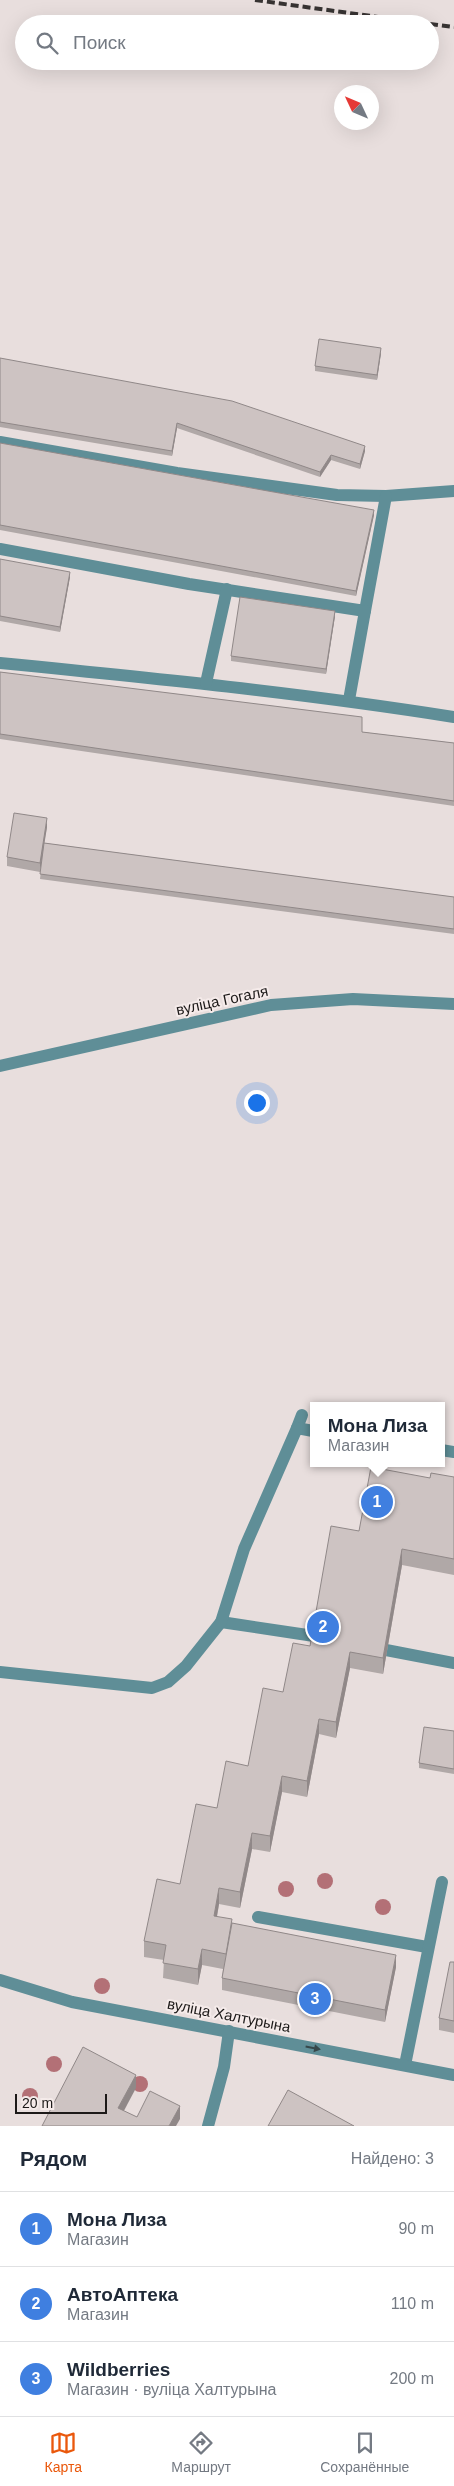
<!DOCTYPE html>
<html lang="ru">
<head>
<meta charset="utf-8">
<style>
	body { margin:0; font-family:Arial,sans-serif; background:#f6f6f7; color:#1f2937 }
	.compass { position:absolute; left:334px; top:85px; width:45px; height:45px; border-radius:50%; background:#fff; box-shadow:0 5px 20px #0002; rotate:314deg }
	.scale { position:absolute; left:15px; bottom:12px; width:92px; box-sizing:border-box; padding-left:5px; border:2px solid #1c1918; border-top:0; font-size:14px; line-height:18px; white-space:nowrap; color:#1c1918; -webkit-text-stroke:4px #f5ebea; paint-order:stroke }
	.you { position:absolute; left:256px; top:1102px; width:18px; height:18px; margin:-12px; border:4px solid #fff; border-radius:50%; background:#1a73e8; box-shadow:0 0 0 8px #1a73e833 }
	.badge { display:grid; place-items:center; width:32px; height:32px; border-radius:50%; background:#ea580c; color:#fff; font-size:16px; font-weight:700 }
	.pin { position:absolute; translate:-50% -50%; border:2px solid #fff; box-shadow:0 1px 5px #0006 }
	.popup { position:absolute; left:310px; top:1402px; width:135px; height:65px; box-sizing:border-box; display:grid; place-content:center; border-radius:0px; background:#fff; filter:drop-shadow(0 1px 4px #0005); font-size:16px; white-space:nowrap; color:#747a83 }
	.popup b { font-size:19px; color:#1f2937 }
	.popup::after { content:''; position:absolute; left:50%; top:100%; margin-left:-10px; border:10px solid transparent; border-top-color:#fff }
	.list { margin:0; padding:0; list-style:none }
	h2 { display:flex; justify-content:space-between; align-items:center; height:65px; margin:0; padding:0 20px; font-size:21px }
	h2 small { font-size:16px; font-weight:400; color:#747a83 }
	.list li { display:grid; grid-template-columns:32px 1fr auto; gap:15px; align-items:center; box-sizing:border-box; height:75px; padding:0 20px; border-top:1px solid #e0e1e3 }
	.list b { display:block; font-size:19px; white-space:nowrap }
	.list p { margin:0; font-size:16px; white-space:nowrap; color:#747a83 }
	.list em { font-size:16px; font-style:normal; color:#747a83 }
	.icon { flex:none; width:28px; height:28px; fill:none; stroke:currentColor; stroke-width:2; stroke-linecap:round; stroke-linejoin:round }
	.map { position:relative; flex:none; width:454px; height:2126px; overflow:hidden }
	.search { position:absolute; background:#fff; box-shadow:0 5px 20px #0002; left:15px; right:15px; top:15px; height:55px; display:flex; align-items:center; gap:12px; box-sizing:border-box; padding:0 18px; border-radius:28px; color:#747a83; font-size:19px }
	.sheet { height:290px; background:#fff }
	nav { display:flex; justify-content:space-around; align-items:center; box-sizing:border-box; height:70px; border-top:1px solid #e0e1e3; background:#fff; font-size:14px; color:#747a83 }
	nav a { display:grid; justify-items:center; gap:2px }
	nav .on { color:#ea580c }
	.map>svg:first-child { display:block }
</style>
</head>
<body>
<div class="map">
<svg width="454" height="2126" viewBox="0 0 454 2126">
	<rect width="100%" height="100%" fill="#e8dedd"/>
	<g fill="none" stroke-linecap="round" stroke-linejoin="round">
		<g stroke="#5f8e97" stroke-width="12">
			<polyline points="0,442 177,473 337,495 386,496 454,491"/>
			<polyline points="0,549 189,584 365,611 386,496"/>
			<path d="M0,663C152,678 303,693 454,717"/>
			<polyline points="206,683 227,589"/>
			<polyline points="349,700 365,611"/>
			<polyline points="297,1428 302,1415"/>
			<polyline points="441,1450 454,1452"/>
			<polyline points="221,1622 314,1636"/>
			<polyline points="386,1650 454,1663"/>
			<polyline points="0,1672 152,1688 168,1682 186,1666 221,1622 244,1549 297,1428 313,1431"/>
			<polyline points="258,1917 427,1947"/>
			<polyline points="405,2065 442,1882"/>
			<polyline points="208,2126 224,2067 229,2031"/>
		</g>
		<polyline stroke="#5f8e97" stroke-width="12" points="0,1980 72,2002 454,2075"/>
		<polyline stroke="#5f8e97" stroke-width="12" points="0,1066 271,1005 353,999 454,1004"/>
		<g stroke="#373332" stroke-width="4" stroke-dasharray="8 4" stroke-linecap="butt">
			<polyline points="255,0 429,24"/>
			<polyline points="430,24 454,27"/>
		</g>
	</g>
	<g fill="#b37076">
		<circle cx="325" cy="1881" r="8"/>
		<circle cx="286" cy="1889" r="8"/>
		<circle cx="383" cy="1907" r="8"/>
		<circle cx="102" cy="1986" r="8"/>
		<circle cx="54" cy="2064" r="8"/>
		<circle cx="140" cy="2084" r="8"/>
		<circle cx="30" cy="2096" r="8"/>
	</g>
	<g fill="#b0a8a7">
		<polygon points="381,353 377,380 315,371 315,366"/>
		<polygon points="0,358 365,451 360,469 331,460 320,477 177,428 172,456 0,427"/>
		<polygon points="0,443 374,515 356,596 0,530"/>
		<polygon points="0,559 70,577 60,632 0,621"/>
		<polygon points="335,616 326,674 231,661 231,656"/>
		<polygon points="0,672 362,732 454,743 454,806 0,739"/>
		<polygon points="47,827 44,843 454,897 454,934 40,879 44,846 40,872 7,866 7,857"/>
		<polygon points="454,1477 454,1575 402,1565 383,1674 350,1668 336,1738 319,1734 307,1797 282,1792 270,1852 252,1849 240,1908 219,1904 217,1917 232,1923 396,1967 385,2022 222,1990 222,1978 223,1969 202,1965 198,1985 163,1978 164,1960 144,1957 144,1941 180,1884 217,1808 248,1766 283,1692 310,1646 359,1531 430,1478"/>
		<polygon points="454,1731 454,1774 419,1768 419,1763"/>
		<polygon points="454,1962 454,2033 439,2030 439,2018"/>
	</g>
	<g fill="#908888">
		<polygon points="381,348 381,353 377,380 377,375"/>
		<polygon points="177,423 177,428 172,456 172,451"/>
		<polygon points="365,446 365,451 360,469 360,464"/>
		<polygon points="331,455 331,460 320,477 320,472"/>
		<polygon points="374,510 374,515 356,596 356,591"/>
		<polygon points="70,572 70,577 60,632 60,627"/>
		<polygon points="335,611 335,616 326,674 326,669"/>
		<polygon points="47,818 47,827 40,872 40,863"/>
		<polygon points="402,1549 402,1565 383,1674 383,1658"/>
		<polygon points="350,1652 350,1668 336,1738 336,1722"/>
		<polygon points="319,1719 319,1734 307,1797 307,1781"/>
		<polygon points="282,1776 282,1792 270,1852 270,1836"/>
		<polygon points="252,1833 252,1849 240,1908 240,1892"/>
		<polygon points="219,1888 219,1904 214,1932 214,1916"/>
		<polygon points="202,1949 202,1965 198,1985 198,1969"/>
		<polygon points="396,1955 396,1967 385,2022 385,2010"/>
		<polygon points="136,2075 136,2088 118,2122 118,2108"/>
		<polygon points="180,2106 180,2119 176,2126 169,2126"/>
	</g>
	<g fill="#cdc3c2" stroke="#908888">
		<polygon points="319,339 381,348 377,375 315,366"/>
		<polygon points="0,358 232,401 365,446 360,464 331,455 320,472 177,423 172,451 0,422"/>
		<polygon points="0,443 374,510 356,591 0,525"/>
		<polygon points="0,559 70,572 60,627 0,616"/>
		<polygon points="240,597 335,611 326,669 231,656"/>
		<polygon points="0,672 362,717 362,732 454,743 454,801 0,734"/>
		<polygon points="14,813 47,818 40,863 7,857"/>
		<polygon points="44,843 454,897 454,929 40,874"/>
		<polygon points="371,1467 430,1478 431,1473 454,1477 454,1559 402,1549 383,1658 350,1652 336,1722 319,1719 307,1781 282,1776 270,1836 252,1833 240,1892 219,1888 214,1916 232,1919 226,1954 202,1949 198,1969 163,1963 166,1945 144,1941 157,1879 180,1884 196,1804 217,1808 226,1761 248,1766 263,1688 283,1692 293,1643 310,1646 331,1526 359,1531"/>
		<polygon points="424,1727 454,1731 454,1769 419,1763"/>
		<polygon points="232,1923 396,1955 385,2010 222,1978"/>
		<polygon points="450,1962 454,1962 454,2021 439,2018"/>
		<polygon points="83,2047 136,2075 118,2108 137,2117 150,2091 180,2106 169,2126 42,2126"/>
		<polygon points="288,2090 354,2126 268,2126"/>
	</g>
	<defs><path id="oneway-solid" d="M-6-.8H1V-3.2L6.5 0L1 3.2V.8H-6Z" transform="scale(1.25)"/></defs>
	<use fill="#37484b" href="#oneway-solid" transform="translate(313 2048) rotate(11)"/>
	<g text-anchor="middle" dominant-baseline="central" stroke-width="4" stroke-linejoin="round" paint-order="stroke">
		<g font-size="15" fill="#1c1918" stroke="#f5ebea">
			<text transform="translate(222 1000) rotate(-12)">вуліца Гогаля</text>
			<text transform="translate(229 2015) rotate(11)">вуліца Халтурына</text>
		</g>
	</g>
</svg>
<svg class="compass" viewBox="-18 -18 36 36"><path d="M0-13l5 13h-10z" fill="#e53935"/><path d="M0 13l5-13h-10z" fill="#747a83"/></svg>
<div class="scale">20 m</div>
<div class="you"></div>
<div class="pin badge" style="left:377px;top:1502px;background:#3f7fe0">1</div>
<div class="popup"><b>Мона Лиза</b>Магазин</div>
<div class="pin badge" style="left:323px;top:1627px;background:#3f7fe0">2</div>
<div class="pin badge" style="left:315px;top:1999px;background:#3f7fe0">3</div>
<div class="search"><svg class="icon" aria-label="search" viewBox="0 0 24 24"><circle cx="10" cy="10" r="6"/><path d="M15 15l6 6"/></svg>Поиск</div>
</div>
<section class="sheet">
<h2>Рядом<small>Найдено: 3</small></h2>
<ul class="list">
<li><span class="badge" style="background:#3f7fe0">1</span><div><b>Мона Лиза</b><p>Магазин</p></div><em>90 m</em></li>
<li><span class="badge" style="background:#3f7fe0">2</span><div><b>АвтоАптека</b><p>Магазин</p></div><em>110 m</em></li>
<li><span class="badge" style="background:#3f7fe0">3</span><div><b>Wildberries</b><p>Магазин · вуліца Халтурына</p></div><em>200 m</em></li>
</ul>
</section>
<nav>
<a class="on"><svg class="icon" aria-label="map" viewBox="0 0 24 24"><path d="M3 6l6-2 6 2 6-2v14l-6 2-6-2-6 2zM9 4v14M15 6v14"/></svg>Карта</a>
<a><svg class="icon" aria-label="directions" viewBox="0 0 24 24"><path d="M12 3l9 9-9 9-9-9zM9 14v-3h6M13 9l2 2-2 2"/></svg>Маршрут</a>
<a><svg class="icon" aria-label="saved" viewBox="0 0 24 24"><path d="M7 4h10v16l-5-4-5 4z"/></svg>Сохранённые</a>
</nav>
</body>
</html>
